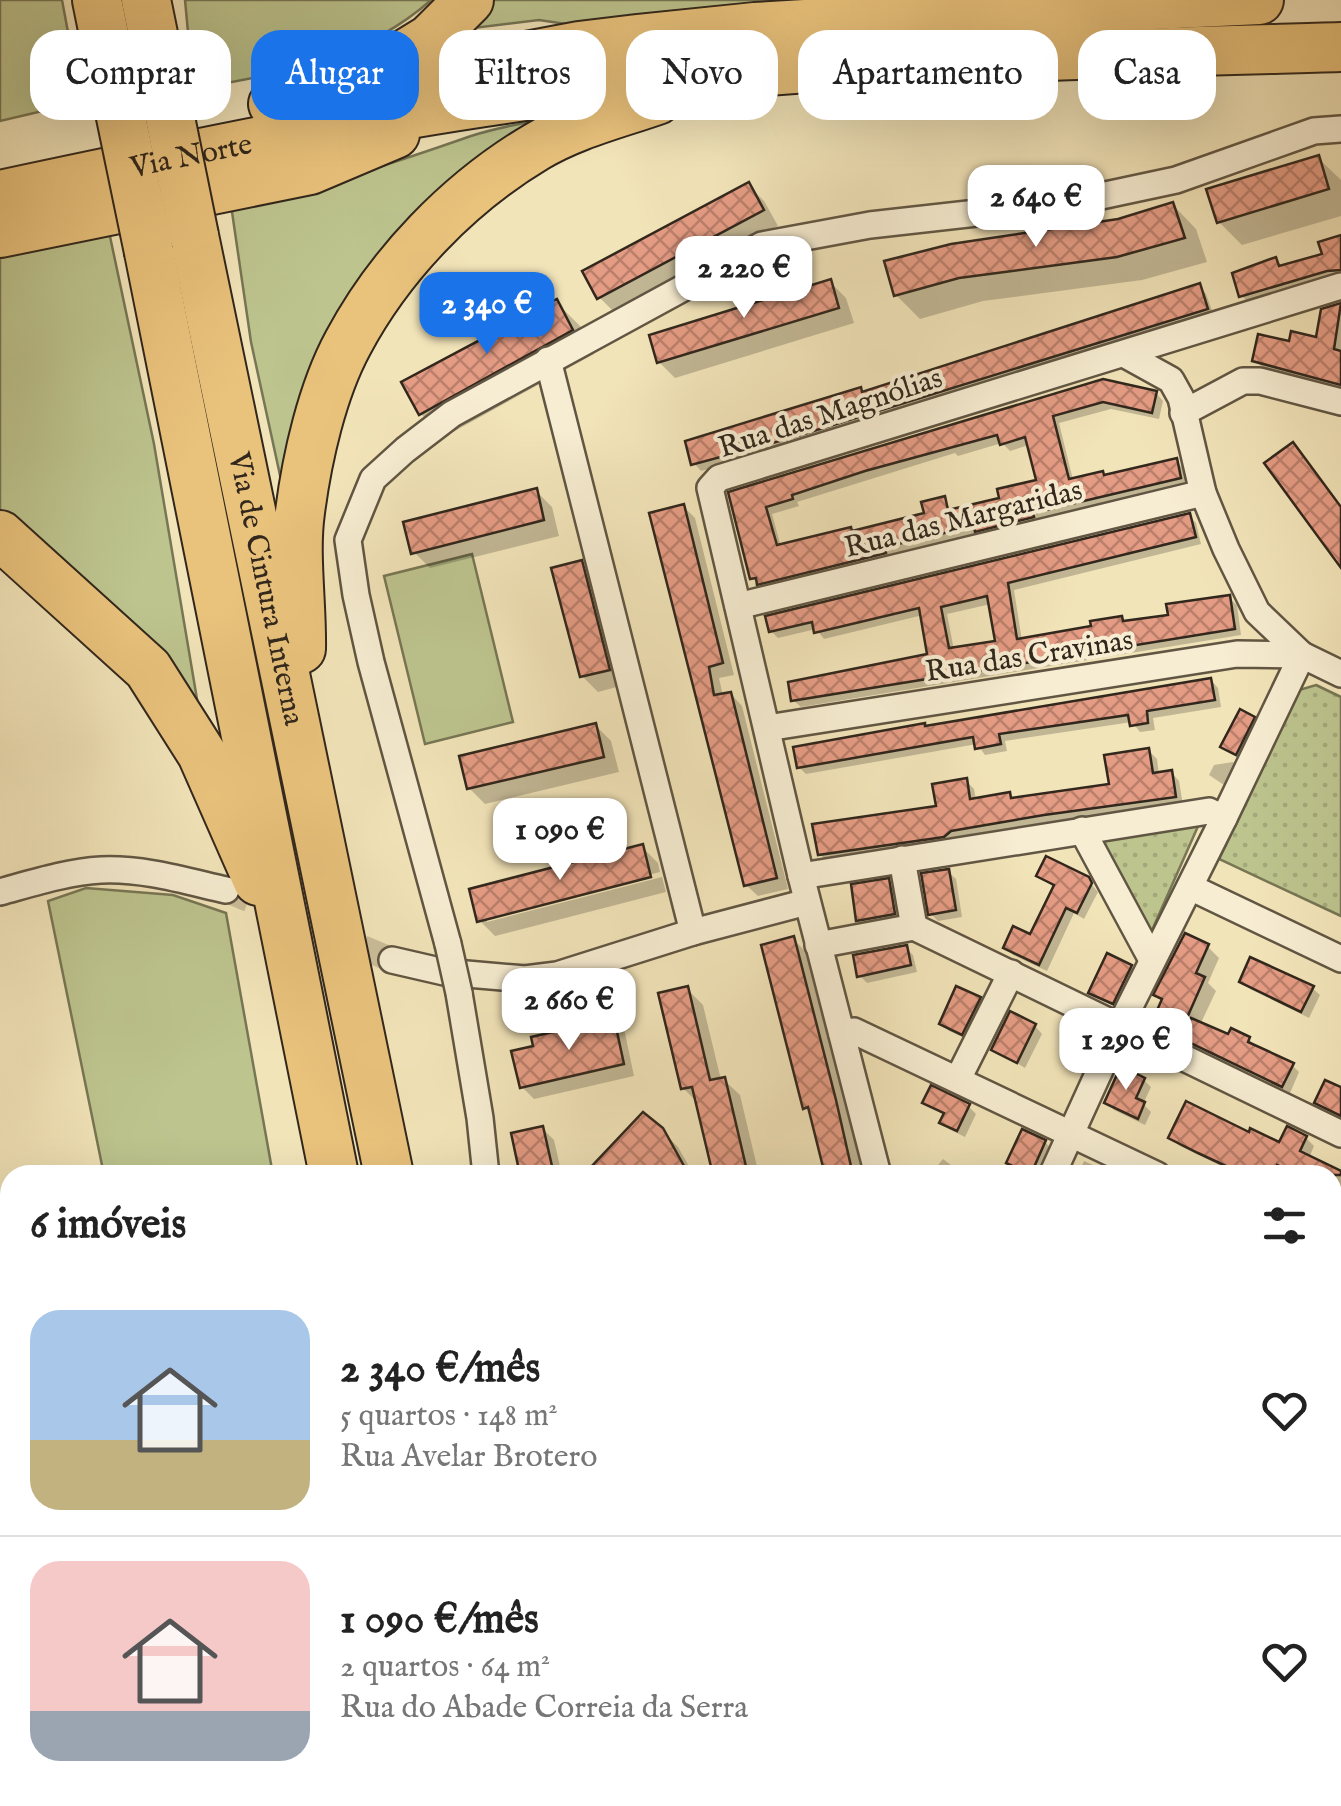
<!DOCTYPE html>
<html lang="pt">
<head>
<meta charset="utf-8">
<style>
  :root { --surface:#fff; --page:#f6f6f6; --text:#222; --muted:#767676; --line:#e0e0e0; --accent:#1a73e8 }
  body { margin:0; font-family:"IM FELL English",serif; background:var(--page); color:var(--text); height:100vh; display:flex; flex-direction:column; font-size:38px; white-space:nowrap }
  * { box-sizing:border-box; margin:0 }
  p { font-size:32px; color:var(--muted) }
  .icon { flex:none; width:55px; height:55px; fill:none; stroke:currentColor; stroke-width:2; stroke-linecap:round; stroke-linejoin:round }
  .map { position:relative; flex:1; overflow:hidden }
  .details { position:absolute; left:0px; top:1165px; width:1342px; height:642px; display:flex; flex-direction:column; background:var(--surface); border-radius:30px 30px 0 0; box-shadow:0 10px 40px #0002 }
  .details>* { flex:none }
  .banner { position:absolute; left:30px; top:30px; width:1282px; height:90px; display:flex; gap:20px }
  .price { position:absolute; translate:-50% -85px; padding:0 22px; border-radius:20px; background:#fff; color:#222; font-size:32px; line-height:65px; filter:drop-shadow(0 2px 5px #0008) }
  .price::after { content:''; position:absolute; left:50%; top:60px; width:30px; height:22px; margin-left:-15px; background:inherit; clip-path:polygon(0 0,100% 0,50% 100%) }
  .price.active { background:var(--accent); color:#fff }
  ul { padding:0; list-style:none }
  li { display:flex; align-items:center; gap:30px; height:250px; padding:0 30px }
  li+li { border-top:2px solid var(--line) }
  li span { display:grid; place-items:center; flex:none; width:280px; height:200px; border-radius:30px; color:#555 }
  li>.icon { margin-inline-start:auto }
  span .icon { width:120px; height:120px; fill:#fffc; stroke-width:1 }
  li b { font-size:42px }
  h2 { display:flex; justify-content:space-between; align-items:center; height:120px; padding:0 30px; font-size:42px }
  .pill { padding:0 35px; border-radius:30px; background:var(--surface); box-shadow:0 10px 40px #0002; font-size:35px; line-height:90px }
  .pill.active { background:var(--accent); color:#fff }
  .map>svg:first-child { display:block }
</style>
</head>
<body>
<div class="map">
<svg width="1341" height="1806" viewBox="0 0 1341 1806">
  <defs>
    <pattern id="garden-dots" width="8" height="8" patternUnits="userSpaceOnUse" patternTransform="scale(2.5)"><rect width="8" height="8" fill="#bdc48e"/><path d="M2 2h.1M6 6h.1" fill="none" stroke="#a3a87a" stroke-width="1.8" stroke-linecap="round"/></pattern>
    <pattern id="building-cross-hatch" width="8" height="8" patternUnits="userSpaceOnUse" patternTransform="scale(2.5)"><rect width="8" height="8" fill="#e59c84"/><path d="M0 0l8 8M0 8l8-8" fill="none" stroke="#ba7f6b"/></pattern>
  </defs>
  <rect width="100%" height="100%" fill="#f2e4b9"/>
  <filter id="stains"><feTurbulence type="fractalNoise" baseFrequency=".002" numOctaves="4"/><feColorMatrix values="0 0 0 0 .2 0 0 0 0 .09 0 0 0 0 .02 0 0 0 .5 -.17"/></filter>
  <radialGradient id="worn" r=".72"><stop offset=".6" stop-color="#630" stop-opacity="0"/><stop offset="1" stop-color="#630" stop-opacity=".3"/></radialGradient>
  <!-- green -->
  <g fill="#bdc48e" stroke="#777655" stroke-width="2.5">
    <polygon points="0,0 62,0 81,102 0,121"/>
    <path d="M185,0H431C367,57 287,73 204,87L188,32Z"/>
    <polygon points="494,0 771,0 787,8 566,24 539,20 474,28"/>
    <path d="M578,112L481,159L285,498L251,342L231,205C315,189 391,164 471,136C505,125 542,120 578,112Z"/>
    <polygon points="108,227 154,444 199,711 0,516 0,253"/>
    <polygon points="472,554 513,722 425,744 384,576"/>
    <polygon points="86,888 173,895 226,913 273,1175 104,1175 48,901"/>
    <polygon points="1341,1422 1341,1743 1333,1745 1332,1439"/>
  </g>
  <!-- garden -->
  <g fill="url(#garden-dots)" stroke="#777655" stroke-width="2.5">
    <polygon points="1316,685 1341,697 1341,916 1219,859 1299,690"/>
    <polygon points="1199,824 1149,937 1099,840"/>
  </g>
  <!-- shadow -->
  <g fill="#0003" fill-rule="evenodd">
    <polygon points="1318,158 1341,180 1341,216 1242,245 1219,222"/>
    <polygon points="748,185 764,201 778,226 615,313 599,297"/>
    <polygon points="1173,205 1196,229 1207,262 1142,280 983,301 920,319 896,295"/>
    <polygon points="1341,238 1341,278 1248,302 1241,295 1276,260 1283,267 1325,255"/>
    <polygon points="830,282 846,298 854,323 675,378 659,362"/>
    <polygon points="1199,286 1206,294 1214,316 799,444 701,471 694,463 860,390 864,394"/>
    <polygon points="556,302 580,326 594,354 444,437 421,414"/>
    <polygon points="1341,306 1341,388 1262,367 1255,360 1291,344 1318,340 1324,311"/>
    <path d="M1103,382L1156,393L1163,401L1159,419L1111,409L1059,423L1073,480L1106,477L1176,461L1183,468L1187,485L985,538L980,533L891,554L892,560L767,591L752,578L731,494ZM1002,443L1010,451L1029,445L1039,481L1002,500L952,512L944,499L927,515L854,533L781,547L772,514L799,506L797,502L955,453L958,456Z"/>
    <polygon points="1292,445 1341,505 1341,564"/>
    <polygon points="536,491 552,507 559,536 430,568 414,552"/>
    <polygon points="683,506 695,518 734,675 719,678 723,696 731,694 742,706 788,889 758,896 746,885 652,515"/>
    <path d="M1189,516L1196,523L1201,544L1014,590L1022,641L1094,628L1122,618L1127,623L1171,617L1229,598L1237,605L1241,635L801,707L793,700L930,656L923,615L824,639L816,629L778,638L771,631ZM991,604L998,643L954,650L947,614Z"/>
    <polygon points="581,563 597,579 624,685 598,692 582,676"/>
    <polygon points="1211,680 1218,688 1221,707 1153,718 1155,730 1140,732 1132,722 1005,741 1007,751 985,755 977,744 806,774 799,767 927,728"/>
    <polygon points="1253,719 1260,726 1244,761 1223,747"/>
    <polygon points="595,725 611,741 619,772 485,804 469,788"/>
    <polygon points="1148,750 1157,759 1159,774 1171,772 1179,781 1183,805 1053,822 828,863 820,854 939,808 966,781 974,789 976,800 1009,795 1015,800 1112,786"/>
    <polygon points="1233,762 1240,769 1230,789 1209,775 1214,765"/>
    <polygon points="642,847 658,863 660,872 487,917 487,922 662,877 666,892 495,936 479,920 472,891"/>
    <polygon points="948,872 956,879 962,917 938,921 931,914"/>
    <polygon points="1039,876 1087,879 1098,892 1084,919 1074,913 1047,971 1013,955 1006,947 1031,937 1055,888"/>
    <polygon points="888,881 896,889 901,921 866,928 859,920"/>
    <polygon points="793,939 808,954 863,1175 828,1175 813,1115 805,1107"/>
    <polygon points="1207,946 1219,958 1208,983 1216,991 1200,1025 1229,1037 1249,1039 1256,1047 1292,1065 1299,1072 1290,1093 1192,1046 1185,1038 1187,1033 1170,1026 1158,1014 1163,1002 1156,995"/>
    <polygon points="906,948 913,955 917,972 867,983 860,976"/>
    <polygon points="1131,967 1138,975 1120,1010 1091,992"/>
    <polygon points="1242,981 1312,988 1320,995 1309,1018 1250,989"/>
    <polygon points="687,989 703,1005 721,1080 724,1080 740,1095 759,1175 715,1175 699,1104 683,1088"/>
    <polygon points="979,999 987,1006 970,1040 949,1031 942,1024"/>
    <polygon points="613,1021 625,1033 634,1076 534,1099 522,1087 536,1048"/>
    <polygon points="1035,1026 1042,1034 1025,1068 994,1049"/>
    <polygon points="1144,1080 1151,1087 1143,1104 1151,1112 1145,1125 1114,1110 1107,1103"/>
    <polygon points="925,1102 968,1106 976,1114 965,1137 949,1129 942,1122 945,1116"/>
    <polygon points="543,1129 554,1140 562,1175 523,1175"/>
    <polygon points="661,1130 678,1147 694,1175 605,1175"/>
    <polygon points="1250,1135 1281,1145 1306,1138 1314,1146 1309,1158 1341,1173 1341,1226 1332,1222 1332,1175 1292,1175 1286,1172 1284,1175 1240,1175 1180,1146 1171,1138"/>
    <polygon points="1045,1142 1052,1150 1041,1175 1029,1175 1009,1162"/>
    <polygon points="943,1159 964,1175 930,1175"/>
    <polygon points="1084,1161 1115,1175 1078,1175"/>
    <polygon points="1332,1278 1341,1279 1341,1337 1332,1340"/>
    <polygon points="1332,1362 1341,1363 1338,1407 1332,1406"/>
    <polygon points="0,1653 5,1658 10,1677 10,1686 0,1689"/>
    <polygon points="10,1755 10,1798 57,1798 28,1806 0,1806 0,1758"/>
    <polygon points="157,1798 202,1798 211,1806 128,1806"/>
    <polygon points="255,1798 324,1798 326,1806 257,1806"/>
    <polygon points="624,1798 754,1798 756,1806 626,1806"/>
    <polygon points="861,1798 934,1798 936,1806 869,1806"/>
  </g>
  <!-- building -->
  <g fill="url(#building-cross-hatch)" stroke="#31271c" stroke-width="2.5" fill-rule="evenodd">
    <polygon points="1319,155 1329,189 1217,223 1206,189"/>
    <polygon points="749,182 764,210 597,299 582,271"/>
    <polygon points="1173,202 1185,238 1117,257 959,278 894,296 884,261 951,244 1118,219"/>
    <polygon points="1341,235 1341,270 1327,271 1239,297 1232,273 1276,257 1279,266 1322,254 1318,242"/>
    <polygon points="831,279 839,308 657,363 649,335"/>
    <polygon points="1200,283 1208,309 791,438 691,465 685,441 861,387 862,392"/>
    <polygon points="557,299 573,330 419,415 401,382"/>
    <polygon points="1341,303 1334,349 1341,351 1341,385 1252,361 1258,334 1289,341 1291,331 1316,337 1321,309"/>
    <path d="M1103,379L1157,391L1152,413L1103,402L1053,416L1069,479L1103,471L1104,475L1177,458L1181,478L1033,513L1034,517L975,532L974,526L885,547L886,553L757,585L756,578L750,579L728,492ZM997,435L1000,445L1025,437L1036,480L997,489L999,498L948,510L945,496L921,502L924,513L852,531L851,527L777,545L766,507L793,499L792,495L865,471Z"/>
    <polygon points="1293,442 1341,507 1341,568 1264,463"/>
    <polygon points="537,488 544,520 411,554 403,522"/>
    <polygon points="684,504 723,663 709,667 714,695 731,692 777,878 744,886 649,513"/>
    <path d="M1190,513L1196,537L1008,583L1017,639L1091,626L1090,621L1122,616L1123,621L1168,615L1166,604L1230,595L1235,629L791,701L788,682L927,654L919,608L814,633L812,622L769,632L765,616ZM987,596L995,641L949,648L941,607Z"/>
    <polygon points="582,560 610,670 580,677 551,568"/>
    <polygon points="1211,678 1215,700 1147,711 1148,723 1130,726 1128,715 999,734 1001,744 975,749 973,737 797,768 793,747 925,723 925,726"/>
    <polygon points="1240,709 1255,717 1236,755 1220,747"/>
    <polygon points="596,723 604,757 467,789 459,756"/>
    <polygon points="1149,748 1153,773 1172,770 1176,797 1044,815 951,831 944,837 818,855 812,824 936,806 932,784 967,778 970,799 1010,792 1011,798 1109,784 1104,755"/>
    <polygon points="643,844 651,877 477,922 469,889"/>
    <polygon points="1046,856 1089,877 1092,883 1077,913 1066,908 1039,965 1003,948 1013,926 1030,934 1054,885 1036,876"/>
    <polygon points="949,869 956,910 928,915 921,873"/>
    <polygon points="889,878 895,914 856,921 851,884"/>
    <polygon points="1185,933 1209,944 1196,973 1205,977 1183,1027 1155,1015 1162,999 1153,995"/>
    <polygon points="794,936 836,1100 853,1175 825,1175 808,1107 803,1109 761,945"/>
    <polygon points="907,945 911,965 857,977 853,955"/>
    <polygon points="1107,953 1132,965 1113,1004 1088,993"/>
    <polygon points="1250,957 1314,986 1301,1012 1239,982"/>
    <polygon points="688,986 710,1080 725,1077 748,1175 713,1175 692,1087 681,1089 658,993"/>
    <polygon points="956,986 981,997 962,1035 939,1024"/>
    <polygon points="1010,1011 1036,1024 1017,1063 991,1050"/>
    <polygon points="614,1018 624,1064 520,1088 511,1051 533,1046 531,1037"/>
    <polygon points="1191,1018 1228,1034 1231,1028 1250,1037 1248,1042 1294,1063 1282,1087 1182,1039"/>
    <polygon points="1121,1066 1145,1078 1136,1098 1145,1102 1138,1119 1104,1103"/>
    <polygon points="1325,1080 1341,1087 1341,1116 1314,1103"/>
    <polygon points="931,1085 970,1104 957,1131 939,1123 944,1113 922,1103"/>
    <polygon points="1186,1101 1249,1132 1250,1128 1279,1142 1287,1126 1307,1136 1300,1151 1341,1171 1341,1175 1298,1175 1277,1165 1272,1175 1245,1175 1198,1153 1168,1138"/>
    <polygon points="643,1112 663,1128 689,1175 603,1175 592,1166"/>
    <polygon points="543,1126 554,1175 520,1175 511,1133"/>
    <polygon points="1022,1129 1046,1140 1031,1174 1006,1163"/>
  </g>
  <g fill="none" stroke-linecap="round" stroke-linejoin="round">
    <!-- street-tunnel -->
    <polyline stroke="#cbbe9a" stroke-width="25" stroke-dasharray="25 12" stroke-linecap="butt" points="226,890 392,960"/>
    <!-- street casing -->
    <g stroke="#615643" stroke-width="30">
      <g id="street">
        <polyline points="1124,354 1171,380 1181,398 1203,493 1226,549 1257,612 1302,655 1341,674"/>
        <polyline points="548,360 693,932"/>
        <polyline points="1183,413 1243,381 1260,381 1341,402"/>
        <polyline points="738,606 1203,493"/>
        <polyline points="767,728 1237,654 1302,655"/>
        <polyline points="1082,830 1152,960"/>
        <polyline points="801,876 1209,811 1224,818"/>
        <polyline points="1190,887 1341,959"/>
        <path d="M0,892C33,883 67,872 101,870C143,868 186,881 226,890"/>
        <polyline points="914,927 1341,1134"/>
        <polyline points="448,944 371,662 356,595 348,540 373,479 405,450 452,414 762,245 870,225 1022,208 1101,196 1176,180 1314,131 1341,129"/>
        <polyline points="818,945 914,927 902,859"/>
        <polyline points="392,960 444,972 525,979 557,975 693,932 807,902"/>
        <polyline points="459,993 480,1118 486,1175"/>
        <polyline points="842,1034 854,1031 1157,1175"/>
        <polyline points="958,1079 1011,973"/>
        <polyline points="878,1175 801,876 710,488 719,478 1341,286"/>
        <polyline points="1052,1175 1120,1026 1224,818 1302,655"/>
        <polyline points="1332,1252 1341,1235"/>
        <polyline points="1332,1344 1341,1345"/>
        <polyline points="1332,1766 1341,1764"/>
        <polyline points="781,1798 783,1806"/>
        <polyline points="1037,1798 1039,1806"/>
        <polyline points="62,1806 91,1798"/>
        <polyline points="1145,1806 1185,1798"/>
      </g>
    </g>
    <!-- highway casing -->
    <g stroke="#31271c" stroke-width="52">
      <g id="highway">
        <polyline points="97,0 110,64"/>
        <polyline points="146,0 155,44"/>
        <polyline points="373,74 430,39 469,0"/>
        <polyline points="273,104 579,46 637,39 755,27 985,13 1259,0"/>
        <path id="s1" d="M0,195C197,153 394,111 594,87C842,59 1092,54 1341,47"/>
        <polyline points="0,233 310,170 395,134"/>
        <path id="s2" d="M194,236L389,1175"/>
        <polyline points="149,252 334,1175"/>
        <polyline points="0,535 148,669 202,754 258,881"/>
        <path d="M301,649C302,605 294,554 300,512C307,458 322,391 348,343C390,264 459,193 536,147C572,125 617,114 657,100"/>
        <polyline points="421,1798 423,1806"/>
        <polyline points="472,1798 474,1806"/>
        <polyline points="521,1798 524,1806"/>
        <polyline points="576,1798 578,1806"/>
      </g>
    </g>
    <!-- street -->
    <use href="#street" stroke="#f7edd2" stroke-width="25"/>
    <!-- highway -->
    <use href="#highway" stroke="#e9c27c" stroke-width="48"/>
    <!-- street-bridge casing -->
    <g stroke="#615643" stroke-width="30" stroke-linecap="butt">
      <polyline id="street-bridge" points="448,944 459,993"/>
    </g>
    <!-- highway-bridge casing -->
    <g stroke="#31271c" stroke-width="52" stroke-linecap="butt">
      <g id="highway-bridge">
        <polyline points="155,44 194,236"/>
        <polyline points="110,64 149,252"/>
      </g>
    </g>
    <!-- street-bridge -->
    <use href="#street-bridge" stroke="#f7edd2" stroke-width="25"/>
    <!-- highway-bridge -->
    <use href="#highway-bridge" stroke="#e9c27c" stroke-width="48"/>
  </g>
  <g text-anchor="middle" stroke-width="8" stroke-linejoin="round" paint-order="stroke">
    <!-- street labels -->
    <g font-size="30" fill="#31271c" stroke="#f7edd2">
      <text dy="10" stroke="none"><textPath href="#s1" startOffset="195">Via Norte</textPath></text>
      <text transform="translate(830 412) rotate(-18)" y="10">Rua das Magnólias</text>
      <text transform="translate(963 518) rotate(-14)" y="10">Rua das Margaridas</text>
      <text dy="10" stroke="none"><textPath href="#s2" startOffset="360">Via de Cintura Interna</textPath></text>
      <text transform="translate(1029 655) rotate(-9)" y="10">Rua das Cravinas</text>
    </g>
  </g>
  <rect width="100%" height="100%" filter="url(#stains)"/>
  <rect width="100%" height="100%" fill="url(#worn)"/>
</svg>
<b class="price" style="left:1036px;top:250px">2 640 €</b>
<b class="price" style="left:744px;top:321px">2 220 €</b>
<b class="price active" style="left:487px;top:357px">2 340 €</b>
<b class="price" style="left:560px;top:883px">1 090 €</b>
<b class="price" style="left:569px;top:1053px">2 660 €</b>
<b class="price" style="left:1126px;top:1093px">1 290 €</b>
<div class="banner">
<a class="pill">Comprar</a>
<a class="pill active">Alugar</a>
<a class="pill">Filtros</a>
<a class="pill">Novo</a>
<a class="pill">Apartamento</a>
<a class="pill">Casa</a>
</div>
<section class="details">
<h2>6 imóveis<svg class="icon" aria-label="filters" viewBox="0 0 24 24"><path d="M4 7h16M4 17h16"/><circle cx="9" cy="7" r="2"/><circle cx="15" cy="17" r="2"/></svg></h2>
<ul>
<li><span style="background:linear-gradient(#a9c7e8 65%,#c2b280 0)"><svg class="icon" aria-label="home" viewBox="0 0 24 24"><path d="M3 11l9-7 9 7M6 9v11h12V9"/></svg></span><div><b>2 340 €/mês</b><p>5 quartos · 148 m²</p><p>Rua Avelar Brotero</p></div><svg class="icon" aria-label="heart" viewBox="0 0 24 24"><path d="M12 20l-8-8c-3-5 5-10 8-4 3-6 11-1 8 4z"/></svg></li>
<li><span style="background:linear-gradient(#f6c9c9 75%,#9aa5b1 0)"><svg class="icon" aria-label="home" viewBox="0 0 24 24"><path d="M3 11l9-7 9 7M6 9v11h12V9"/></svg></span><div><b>1 090 €/mês</b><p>2 quartos · 64 m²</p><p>Rua do Abade Correia da Serra</p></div><svg class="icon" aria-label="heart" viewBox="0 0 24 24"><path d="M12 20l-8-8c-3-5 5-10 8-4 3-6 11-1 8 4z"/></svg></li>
</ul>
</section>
</div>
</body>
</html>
